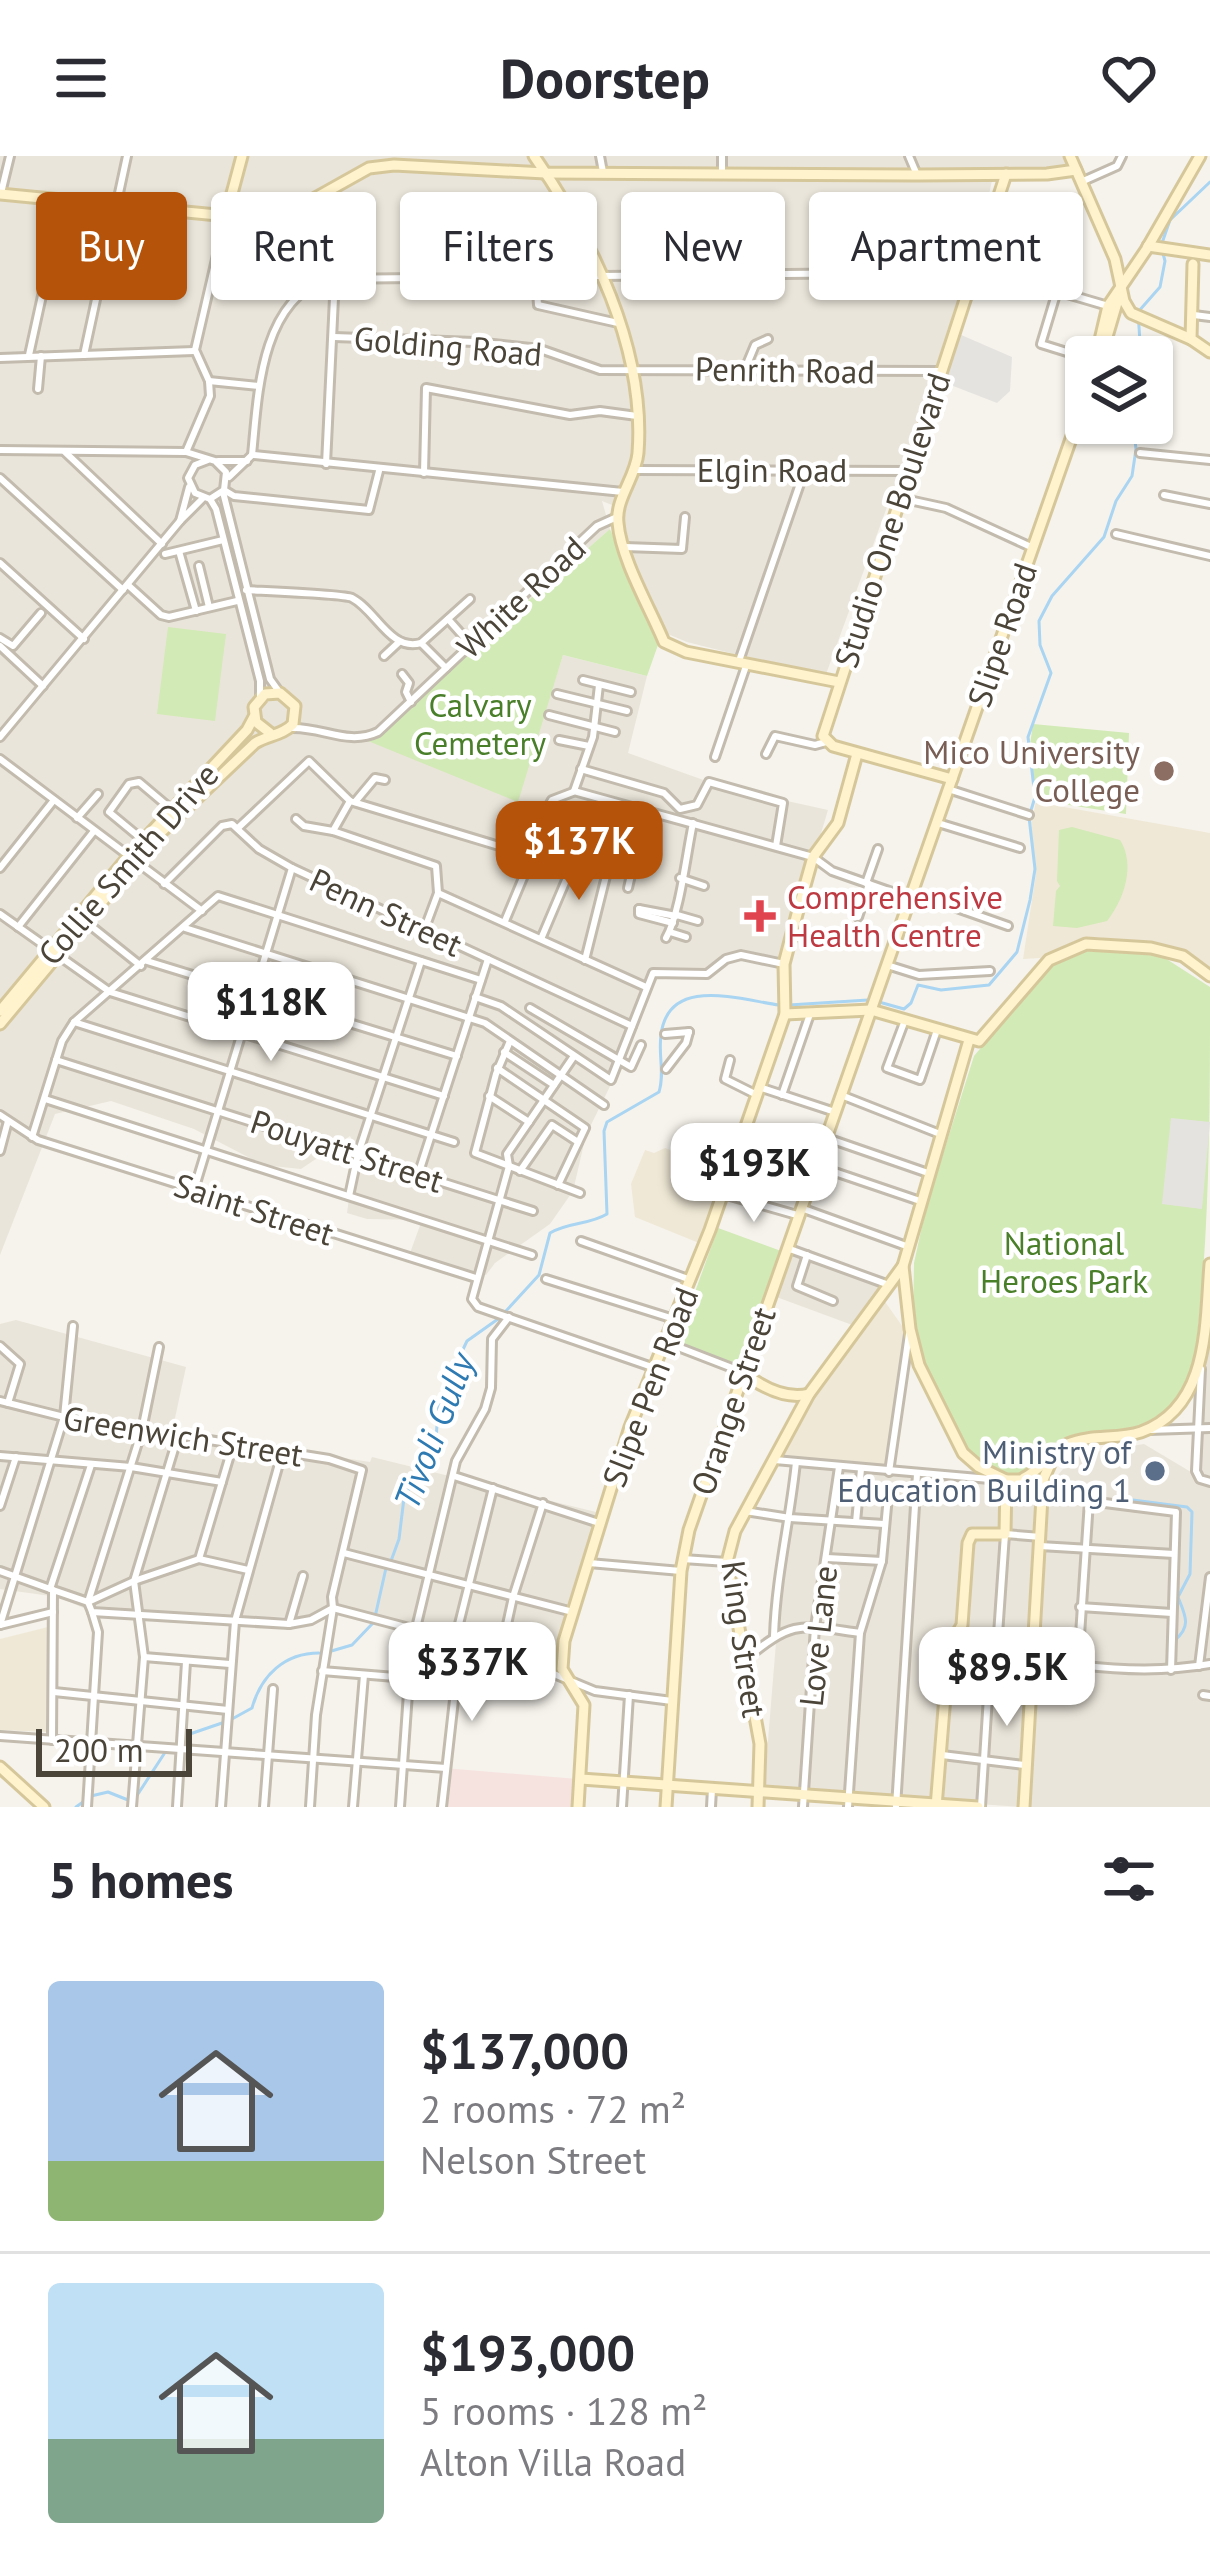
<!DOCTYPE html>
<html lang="en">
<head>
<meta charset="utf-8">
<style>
  :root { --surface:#fff; --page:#f7f7f7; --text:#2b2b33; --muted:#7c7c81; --line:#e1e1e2; --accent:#b45309 }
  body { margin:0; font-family:"PT Sans",sans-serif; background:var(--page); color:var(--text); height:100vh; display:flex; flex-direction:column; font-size:45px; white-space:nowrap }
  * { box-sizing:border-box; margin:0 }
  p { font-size:39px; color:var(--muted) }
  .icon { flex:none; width:66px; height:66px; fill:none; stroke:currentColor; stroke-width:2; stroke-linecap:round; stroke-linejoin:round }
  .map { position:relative; height:1651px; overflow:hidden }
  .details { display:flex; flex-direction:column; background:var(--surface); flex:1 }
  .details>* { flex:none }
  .guide { position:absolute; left:36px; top:36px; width:1140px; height:108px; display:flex; gap:24px }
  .fabs { position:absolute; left:1065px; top:180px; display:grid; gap:24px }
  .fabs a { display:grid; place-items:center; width:108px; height:108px; border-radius:12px; background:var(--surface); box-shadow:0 3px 9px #0004; font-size:60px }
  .scale { position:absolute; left:36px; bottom:30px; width:156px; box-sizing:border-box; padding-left:12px; border:6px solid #4b4439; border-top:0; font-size:33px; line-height:42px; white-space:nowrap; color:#4b4439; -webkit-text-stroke:9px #fff; paint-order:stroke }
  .price { position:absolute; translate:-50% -102px; padding:0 27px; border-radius:24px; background:#fff; color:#222; font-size:39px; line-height:78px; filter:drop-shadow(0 3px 6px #0008) }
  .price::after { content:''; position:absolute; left:50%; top:72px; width:36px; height:27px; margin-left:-18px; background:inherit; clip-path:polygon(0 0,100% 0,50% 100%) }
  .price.selected { background:var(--accent); color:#fff }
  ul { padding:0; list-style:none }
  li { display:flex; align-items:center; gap:36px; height:300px; padding:0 48px }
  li+li { border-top:3px solid var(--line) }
  li span { display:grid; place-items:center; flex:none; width:336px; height:240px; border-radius:12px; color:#555 }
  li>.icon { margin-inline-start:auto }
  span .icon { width:144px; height:144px; fill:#fffc; stroke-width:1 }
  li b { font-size:51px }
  h2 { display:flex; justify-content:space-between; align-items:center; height:144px; padding:0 48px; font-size:51px }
  .chip { padding:0 42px; border-radius:12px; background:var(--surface); box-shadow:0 3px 9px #0004; font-size:42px; line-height:108px }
  .chip.selected { background:var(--accent); color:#fff }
  header { display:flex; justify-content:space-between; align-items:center; height:156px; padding:0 48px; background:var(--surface); font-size:54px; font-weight:700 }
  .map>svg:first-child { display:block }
</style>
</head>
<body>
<header><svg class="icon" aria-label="menu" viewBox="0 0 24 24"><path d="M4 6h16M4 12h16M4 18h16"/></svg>Doorstep<svg class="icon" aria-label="heart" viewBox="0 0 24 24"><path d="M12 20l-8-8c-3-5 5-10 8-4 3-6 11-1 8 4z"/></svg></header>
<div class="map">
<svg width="1210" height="1651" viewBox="0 0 1210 1651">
  <rect width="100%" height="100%" fill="#f6f3ec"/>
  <!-- residential -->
  <g fill="#eae5da">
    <polygon points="0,0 1067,0 1071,9 994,15 980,81 938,211 825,521 687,486 663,476 633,412 617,351 602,345 610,373 370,583 550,539 563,499 647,520 628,597 723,631 828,654 781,810 725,803 708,821 653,815 620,910 586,979 573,1035 550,1068 495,1107 486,1119 410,1097 422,1064 367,1063 347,1057 356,992 350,980 301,1013 263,1009 194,973 111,945 55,958 0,1099 0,296 146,300 0,292"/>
    <polygon points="789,1094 885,1129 855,1170 771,1139"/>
    <polygon points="1210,1130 1210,1651 1020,1651 764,1633 791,1304 995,1323 1058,1319 1075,1299 1144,1288 1196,1319"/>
    <polygon points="16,1164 186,1211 172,1276 370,1306 372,1301 596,1356 556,1513 334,1450 338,1426 330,1452 308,1461 102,1460 58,1441 0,1433 0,1168"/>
  </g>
  <!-- education -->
  <g fill="#efe8d6">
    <polygon points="1036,646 1210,677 1210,811 1173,793 1098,781 1076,784 1040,802 1023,803 1036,718 1031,667"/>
    <polygon points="665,992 725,1016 699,1087 635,1061 631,1028 645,994 654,997"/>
    <polygon points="883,1143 905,1174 887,1312 775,1302 812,1238"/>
    <polygon points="52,1470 49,1576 0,1574 0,1483"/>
  </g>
  <!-- medical -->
  <polygon fill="#f6e3e0" points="444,1612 578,1623 575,1651 442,1651"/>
  <!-- green -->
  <g fill="#d2eab5">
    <polygon points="610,373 658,489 647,520 563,499 518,646 368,585"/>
    <polygon points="168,471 226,478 215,565 157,558"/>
    <polygon points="1033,568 1129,577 1126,658 1037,644 1029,595"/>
    <path d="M1072,671L1120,684C1136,709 1124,744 1107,765L1077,772L1053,770L1056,735L1060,730L1057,725L1059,674Z"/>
    <path d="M1097,789L1154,795L1210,831C1210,967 1210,1110 1189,1242C1131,1283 1117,1281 1048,1287L1047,1300L1026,1316L1006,1320L982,1310L963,1290L922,1208L913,1168L914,1107L926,1052L974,900L1052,807Z"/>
    <polygon points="718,1072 781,1095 740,1209 677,1186"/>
  </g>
  <!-- parking -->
  <g fill="#e5e3e0">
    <polygon points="959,178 1012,201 1010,235 997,247 943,226"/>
    <polygon points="1171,962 1210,966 1202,1053 1162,1048"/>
  </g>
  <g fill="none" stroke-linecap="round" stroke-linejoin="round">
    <!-- stream -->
    <g stroke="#a9d4f2" stroke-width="3">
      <polyline points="1141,201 1138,156 1160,131 1165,105 1161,90 1170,64 1210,26"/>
      <polyline points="879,846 904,853 911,847 918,829 941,834 989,829 1017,796 1030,744 1035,713 1029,661 1035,641 1028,581 1051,517 1040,489 1039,465 1052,440 1104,381 1116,345 1132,320 1136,293 1133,267"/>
      <polyline points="789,849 868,844"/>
      <path d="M506,1155L539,1119L550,1077C568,1066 589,1069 607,1058L604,975L607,966L659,936C665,917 658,899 661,879C668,820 737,843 779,849"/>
      <path d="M1125,1343L1187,1351L1192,1356L1190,1418L1178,1441C1185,1459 1192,1470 1175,1484"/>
      <polyline points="391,1405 399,1383 404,1342 436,1285 438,1252 447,1227 467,1185 498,1163"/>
      <polyline points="375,1461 386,1412"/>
      <polyline points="328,1496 352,1489 373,1467"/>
      <path d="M232,1563L252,1552C261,1519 285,1497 319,1497"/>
      <polyline points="184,1580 222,1567"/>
      <polyline points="91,1640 108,1636 128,1644"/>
      <polyline points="136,1641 164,1598"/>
      <polyline points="76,1651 83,1646"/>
    </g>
    <!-- street casing -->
    <g stroke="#c2bbae" stroke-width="12">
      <g id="street">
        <polyline points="600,0 603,16"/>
        <polyline points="722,0 722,16"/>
        <polyline points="909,0 917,19"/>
        <polyline points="1081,26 1117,10 1122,0"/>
        <polyline points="1,37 10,0"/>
        <polyline points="991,59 1039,72"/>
        <polyline points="909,69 987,71"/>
        <polyline points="986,86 1034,103 1039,101 1043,82 1021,77 1006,79"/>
        <polyline points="536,121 538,149 618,167"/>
        <polyline points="1194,159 1210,161"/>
        <polyline points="334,181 475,186 540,193 600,214 940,215"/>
        <polyline points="29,199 63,44"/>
        <polyline points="84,199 127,0"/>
        <polyline points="0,202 194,195"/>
        <polyline points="1086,202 1041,188 1057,135 1108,150"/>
        <polyline points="745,213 755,189 768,183"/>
        <polyline points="209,225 259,230"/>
        <polyline points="38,233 41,200"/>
        <polyline points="0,294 186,296"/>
        <polyline points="65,296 162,388"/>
        <polyline points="186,296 210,240 209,225 195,194 226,60"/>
        <polyline points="186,296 215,305 226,316 224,334 210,343 195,337 188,322 195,309 208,304"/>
        <polyline points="1140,297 1210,304"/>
        <path d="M252,299C258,239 260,148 325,123L971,116"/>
        <polyline points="254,299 623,336"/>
        <polyline points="218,305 247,305"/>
        <polyline points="326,308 335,121"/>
        <polyline points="636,314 908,315"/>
        <polyline points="424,317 426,232 570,259 600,255 637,260"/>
        <polyline points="229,321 252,299"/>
        <polyline points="0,322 123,434"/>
        <polyline points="189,331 180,365 203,342"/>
        <polyline points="224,334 234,340 369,354 379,315"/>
        <polyline points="223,336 270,523 280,537"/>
        <polyline points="1164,339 1210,348"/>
        <polyline points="900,342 946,352 1031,391"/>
        <polyline points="210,343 216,353 260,525 260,542"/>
        <polyline points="1116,378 1210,400"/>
        <polyline points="625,391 682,393 685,361"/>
        <polyline points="179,395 196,455"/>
        <polyline points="165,398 223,384"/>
        <polyline points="0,407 84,483"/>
        <polyline points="199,410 209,451"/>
        <polyline points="128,429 161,459 169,461 237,445"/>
        <path d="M246,434C263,435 343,438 352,442C376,454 390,496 421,487L470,443"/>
        <polyline points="448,463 471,489"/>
        <polyline points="0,482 13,490 41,457"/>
        <polyline points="421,487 446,512"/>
        <polyline points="0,490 43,530"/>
        <polyline points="384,500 399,486"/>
        <polyline points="739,505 804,316"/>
        <polyline points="402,518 409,527 406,536 411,546"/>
        <polyline points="583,524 631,536"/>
        <polyline points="599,529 593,581 574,635 813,701 832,715 909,742"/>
        <polyline points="557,538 627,555"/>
        <polyline points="549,559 615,576"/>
        <path d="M292,572C323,571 348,590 378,576L597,370L617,361"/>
        <polyline points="0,581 180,365"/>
        <polyline points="559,584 589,590"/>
        <polyline points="766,598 775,580 815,589 826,586"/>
        <polyline points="715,601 747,507"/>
        <polyline points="0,603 202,755"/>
        <polyline points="581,613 664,637 680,653 697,649 709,626 783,647 776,690"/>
        <polyline points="948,633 1029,659"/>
        <polyline points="355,646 375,622 385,624"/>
        <polyline points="77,662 98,638"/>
        <polyline points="296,663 304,670 333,675 436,710 438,737"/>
        <polyline points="938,667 1020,692"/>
        <polyline points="238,672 309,605 350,645 532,700"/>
        <polyline points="333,675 350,645"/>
        <polyline points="144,685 109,656 129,628 139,626 171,653"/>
        <polyline points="0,712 54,644"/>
        <polyline points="680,722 704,730"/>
        <polyline points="866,727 878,693"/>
        <polyline points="164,728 222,670 232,668 259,693 292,712 632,870"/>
        <polyline points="628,732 646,654"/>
        <polyline points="914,737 1008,770"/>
        <polyline points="639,753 639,758 673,767"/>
        <polyline points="639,753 676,760"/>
        <polyline points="0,758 110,836 444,940"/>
        <polyline points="677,759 698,765"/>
        <polyline points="858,761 869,728"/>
        <polyline points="505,765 540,681 547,653 552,644 573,636"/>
        <polyline points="86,766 141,810"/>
        <polyline points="18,771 94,675"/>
        <polyline points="185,772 485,867 604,949"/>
        <polyline points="425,772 438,737 646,831"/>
        <polyline points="670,776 686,781"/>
        <path d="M666,782C680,757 686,700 693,667"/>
        <polyline points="541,783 580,691 612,696 585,804"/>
        <polyline points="147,805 457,900"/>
        <polyline points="887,809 919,819 990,815"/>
        <polyline points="475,841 501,850 611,924 653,817 707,818 726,803 741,799 784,808"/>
        <polyline points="530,852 631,911 641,889"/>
        <polyline points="905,864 887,912 920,924 937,874"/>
        <polyline points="74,866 454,986"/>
        <polyline points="665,878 689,876"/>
        <polyline points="510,885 496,918 475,997 580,1037"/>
        <polyline points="504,896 554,929"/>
        <polyline points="574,900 507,998 509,1010 472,1143 478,1151 652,1211"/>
        <polyline points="56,904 533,1055"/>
        <polyline points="730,904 725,923 755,938"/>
        <polyline points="497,912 585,972 558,1029"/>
        <polyline points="666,913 686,887 689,876"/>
        <polyline points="759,931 835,956"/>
        <polyline points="782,939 810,858"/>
        <polyline points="841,939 940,978"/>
        <polyline points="489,940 529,966"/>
        <polyline points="45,943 532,1099"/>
        <polyline points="0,959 38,984 476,1122"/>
        <polyline points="32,981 62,885 74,866 218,740 481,824"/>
        <polyline points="827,982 928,1017"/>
        <polyline points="0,995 8,965"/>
        <polyline points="817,1010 920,1045"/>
        <polyline points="520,1015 552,969 578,986"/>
        <polyline points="419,1016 488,803"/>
        <polyline points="194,1034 292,712"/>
        <polyline points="723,1038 797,1059"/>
        <polyline points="349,1040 358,998 421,805"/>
        <polyline points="801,1052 909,1091"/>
        <polyline points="581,1085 691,1124"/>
        <polyline points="787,1092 889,1129"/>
        <polyline points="807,1099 797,1130 833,1145"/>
        <polyline points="546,1123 674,1163"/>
        <polyline points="665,1186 740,1215"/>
        <polyline points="0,1190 20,1208 8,1247"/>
        <polyline points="159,1191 142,1274 88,1446 92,1456 289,1468 311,1464 333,1452 501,1496 595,1535 672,1545"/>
        <polyline points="1201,1213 1196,1315 1200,1323 1210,1326"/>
        <polyline points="0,1245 64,1261 329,1303 362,1314 332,1441 333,1452 316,1559 310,1651"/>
        <polyline points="1149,1274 1210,1272"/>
        <polyline points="0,1300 131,1311 222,1326"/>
        <polyline points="775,1304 1001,1324"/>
        <polyline points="889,1316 909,1178"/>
        <polyline points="454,1320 599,1367"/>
        <polyline points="0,1350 16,1301"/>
        <polyline points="745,1355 790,1362 884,1368"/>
        <polyline points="856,1366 861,1313"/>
        <polyline points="1040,1390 1174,1398"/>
        <polyline points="344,1397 573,1456"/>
        <polyline points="827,1402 882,1405"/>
        <polyline points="199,1403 248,1414"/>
        <polyline points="683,1403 727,1406"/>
        <polyline points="589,1407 681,1415"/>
        <polyline points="0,1415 53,1434"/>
        <polyline points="50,1433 91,1309"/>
        <polyline points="1080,1451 1172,1457"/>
        <polyline points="289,1468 303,1420"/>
        <polyline points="0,1469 64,1261 73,1170"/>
        <polyline points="0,1469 53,1456"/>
        <polyline points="416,1472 456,1305 485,1253 491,1232 492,1183 509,1161"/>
        <path d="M774,1480C776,1420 790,1365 796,1306"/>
        <path d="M957,1483C1038,1505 1125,1523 1210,1508"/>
        <polyline points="997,1493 1005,1378 1041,1381"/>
        <polyline points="501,1496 513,1441 543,1347"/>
        <polyline points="144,1501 230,1508"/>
        <path d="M746,1503C794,1463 801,1469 860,1477"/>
        <polyline points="1078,1509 1089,1345 1176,1356 1171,1514"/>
        <polyline points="1199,1510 1210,1421"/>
        <polyline points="322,1515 456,1526"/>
        <polyline points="54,1536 228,1554"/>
        <polyline points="1203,1539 1210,1540"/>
        <polyline points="0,1580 446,1612"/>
        <polyline points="52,1584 53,1434 88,1446 134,1425 199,1403 233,1289"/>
        <polyline points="942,1599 1024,1609"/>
        <polyline points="87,1651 98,1476 92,1456"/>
        <polyline points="132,1651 144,1501 134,1425 178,1280"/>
        <polyline points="177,1651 186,1506"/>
        <polyline points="221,1651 235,1465 282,1297"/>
        <polyline points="264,1651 273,1533"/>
        <polyline points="353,1651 364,1519"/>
        <polyline points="400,1651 412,1480"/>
        <polyline points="442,1651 456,1526 455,1484 493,1332"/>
        <polyline points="622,1651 629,1539"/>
        <polyline points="711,1651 712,1633"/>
        <polyline points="803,1651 815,1471 839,1311"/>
        <polyline points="848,1651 860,1477 882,1405 888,1340"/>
        <polyline points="896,1651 917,1318"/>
        <polyline points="981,1651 991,1493"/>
      </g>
    </g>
    <!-- secondary casing -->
    <g stroke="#d6c79b" stroke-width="15">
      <g id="secondary">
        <path d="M534,0C592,83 646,193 638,297C636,321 615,343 618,367C621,403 650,452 664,486L686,496L839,526"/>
        <polyline points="1070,0 1115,103 1124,145 1131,157 1191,183"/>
        <polyline points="0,38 259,63 285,59 369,12 394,9 545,17 917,19 1047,18 1076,14"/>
        <polyline points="226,60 242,0"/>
        <polyline points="1148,90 1210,99"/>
        <polyline points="1193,108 1191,183 1210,196"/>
        <polyline points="1096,201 1108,150 1146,94 1200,0"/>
        <polyline points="1101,201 1119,140"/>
        <polyline points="952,623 833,590 823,580 1006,18"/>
        <polyline points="0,855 128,701 247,574 254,561"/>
        <polyline points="785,858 871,854 979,885 1049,804 1086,788 1151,792 1183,800 1210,820"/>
        <path d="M0,868L156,681L255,587C268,579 283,579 293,568L295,550L280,537L265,538L254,551L256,566L270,577"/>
        <polyline points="969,884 903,1110 910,1173 919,1209 963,1297 979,1311 1006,1324 1043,1324"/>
        <path d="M741,1215C760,1230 785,1244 809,1238"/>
        <path d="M1024,1322C1041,1313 1052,1296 1068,1288C1091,1278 1118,1284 1141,1276C1210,1251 1205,1168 1210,1108"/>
        <polyline points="0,1611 44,1651"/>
        <polyline points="581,1623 978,1651"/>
        <polyline points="578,1651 584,1549 562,1513 564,1485 630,1271 710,1074 785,858 784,808 797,758 813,701 838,667 857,598"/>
        <polyline points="666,1651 681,1415 689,1374 1086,240"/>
        <polyline points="758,1651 760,1588 727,1406 735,1375 809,1238 903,1110"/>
        <polyline points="936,1651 949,1491 962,1469 968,1387 972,1378 1005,1378 1006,1324"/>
        <polyline points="1024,1651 1043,1324 1054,1299"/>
      </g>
    </g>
    <!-- street -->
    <use href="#street" stroke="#fff" stroke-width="6"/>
    <!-- secondary -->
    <use href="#secondary" stroke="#fff3cd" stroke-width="9"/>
  </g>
  <!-- markers -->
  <circle fill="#8d6e63" stroke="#fff" stroke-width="4.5" cx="1164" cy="615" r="12"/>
  <path fill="#e0444e" stroke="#fff" stroke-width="4.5" d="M754 742h12v12h12v12h-12v12h-12v-12h-12v-12h12z"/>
  <circle fill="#5c6f8a" stroke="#fff" stroke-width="4.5" cx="1155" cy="1315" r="12"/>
  <g text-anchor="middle" stroke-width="9" stroke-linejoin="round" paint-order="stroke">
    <!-- street labels -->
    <g font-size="33" fill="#4b4439" stroke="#fff">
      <text transform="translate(448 190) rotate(5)" y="12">Golding Road</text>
      <text transform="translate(785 214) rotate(1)" y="12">Penrith Road</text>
      <text x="772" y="326">Elgin Road</text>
      <text transform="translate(892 364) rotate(-72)" y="12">Studio One Boulevard</text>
      <text transform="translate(521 441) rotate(-43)" y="12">White Road</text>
      <text transform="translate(1002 479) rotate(-71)" y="12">Slipe Road</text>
      <text transform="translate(128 708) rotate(-49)" y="12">Collie Smith Drive</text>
      <text transform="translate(386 756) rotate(25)" y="12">Penn Street</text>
      <text transform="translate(347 995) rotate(18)" y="12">Pouyatt Street</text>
      <text transform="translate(254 1053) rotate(18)" y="12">Saint Street</text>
      <text transform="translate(650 1231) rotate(-69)" y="12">Slipe Pen Road</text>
      <text transform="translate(733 1245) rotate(-71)" y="12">Orange Street</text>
      <text transform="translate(183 1280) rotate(9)" y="12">Greenwich Street</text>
      <text transform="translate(818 1480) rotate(-84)" y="12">Love Lane</text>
      <text transform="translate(744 1483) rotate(82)" y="12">King Street</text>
    </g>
    <!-- park labels -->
    <g font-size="33" fill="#4a7f2a" stroke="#fff">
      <text x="480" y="561">Calvary<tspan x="480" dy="38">Cemetery</tspan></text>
      <text x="1064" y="1099">National<tspan x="1064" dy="38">Heroes Park</tspan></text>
    </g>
    <!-- education labels -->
    <g font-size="33" fill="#785e54" stroke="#fff" text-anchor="end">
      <text x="1140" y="608">Mico University<tspan x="1140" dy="38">College</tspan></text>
    </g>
    <!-- health labels -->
    <g font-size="33" fill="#be3a42" stroke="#fff" text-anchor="start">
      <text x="787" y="753">Comprehensive<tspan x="787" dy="38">Health Centre</tspan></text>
    </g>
    <!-- service labels -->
    <g font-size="33" fill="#4e5e75" stroke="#fff" text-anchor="end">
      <text x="1131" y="1308">Ministry of<tspan x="1131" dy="38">Education Building 1</tspan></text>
    </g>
    <!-- water labels -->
    <g font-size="36" font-style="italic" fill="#2e7ab2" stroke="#fff">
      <text transform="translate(434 1275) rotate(-69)" y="13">Tivoli Gully</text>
    </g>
  </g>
</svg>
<div class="fabs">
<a><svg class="icon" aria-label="layers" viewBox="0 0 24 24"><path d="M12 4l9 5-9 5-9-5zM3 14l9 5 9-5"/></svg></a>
</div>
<div class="scale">200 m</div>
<b class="price selected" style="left:579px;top:747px">$137K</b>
<b class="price" style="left:271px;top:908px">$118K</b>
<b class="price" style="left:754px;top:1069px">$193K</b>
<b class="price" style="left:472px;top:1568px">$337K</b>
<b class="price" style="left:1007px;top:1573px">$89.5K</b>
<div class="guide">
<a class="chip selected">Buy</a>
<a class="chip">Rent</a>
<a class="chip">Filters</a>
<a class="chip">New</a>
<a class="chip">Apartment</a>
</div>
</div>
<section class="details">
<h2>5 homes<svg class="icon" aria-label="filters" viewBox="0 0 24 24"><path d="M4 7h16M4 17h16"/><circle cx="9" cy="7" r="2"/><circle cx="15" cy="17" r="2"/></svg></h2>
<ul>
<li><span style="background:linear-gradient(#a9c7e8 75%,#8fb573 0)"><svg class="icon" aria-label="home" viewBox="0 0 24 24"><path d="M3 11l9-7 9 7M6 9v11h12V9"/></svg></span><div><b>$137,000</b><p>2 rooms · 72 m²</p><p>Nelson Street</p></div></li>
<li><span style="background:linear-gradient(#bfe0f5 65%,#7fa58c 0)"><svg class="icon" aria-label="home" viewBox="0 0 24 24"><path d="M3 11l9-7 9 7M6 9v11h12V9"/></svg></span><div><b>$193,000</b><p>5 rooms · 128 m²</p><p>Alton Villa Road</p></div></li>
</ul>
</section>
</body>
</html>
